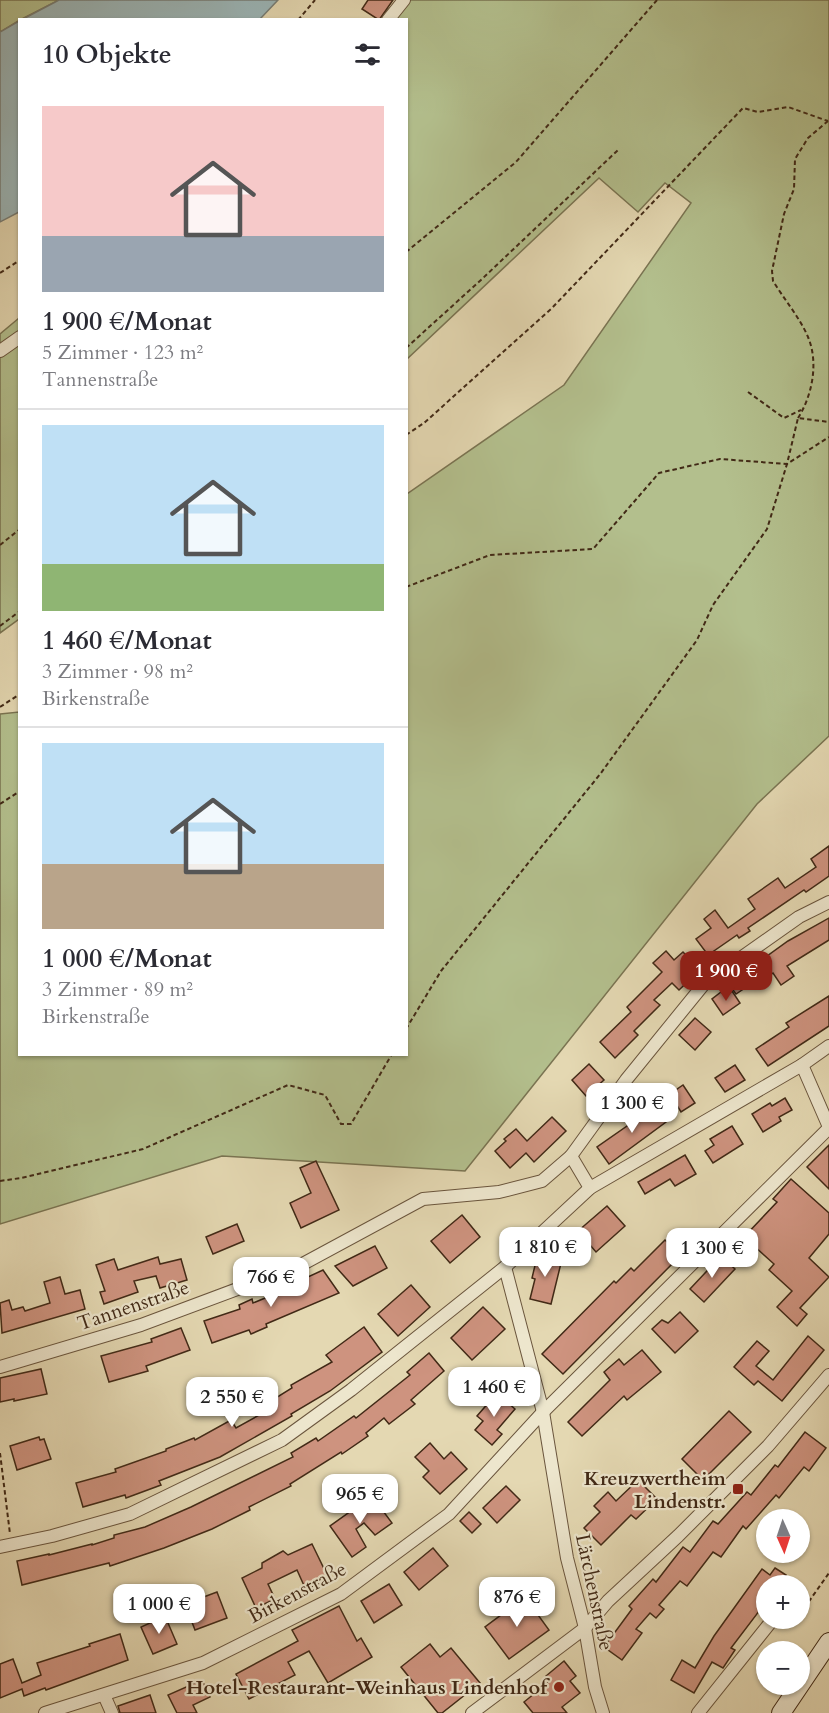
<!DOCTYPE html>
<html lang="de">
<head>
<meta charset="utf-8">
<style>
  :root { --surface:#fff; --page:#f2f2f3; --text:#2b2b33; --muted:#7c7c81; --line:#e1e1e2; --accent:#8f2418 }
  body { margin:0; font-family:Cardo,serif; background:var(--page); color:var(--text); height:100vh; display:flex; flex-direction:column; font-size:22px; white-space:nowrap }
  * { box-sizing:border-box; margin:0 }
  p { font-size:20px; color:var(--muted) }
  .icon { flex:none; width:33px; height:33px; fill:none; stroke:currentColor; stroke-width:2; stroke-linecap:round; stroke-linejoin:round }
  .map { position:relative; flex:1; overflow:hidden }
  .drawer { position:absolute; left:18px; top:18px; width:390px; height:1038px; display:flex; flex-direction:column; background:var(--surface); border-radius:0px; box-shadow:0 2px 4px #0004 }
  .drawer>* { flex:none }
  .needle { width:39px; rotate:177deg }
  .fabs { position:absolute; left:756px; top:1509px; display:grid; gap:12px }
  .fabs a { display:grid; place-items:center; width:54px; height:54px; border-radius:50%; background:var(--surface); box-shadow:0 2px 4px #0004; font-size:30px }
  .price { position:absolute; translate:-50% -51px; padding:0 14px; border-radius:12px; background:#fff; color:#222; font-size:20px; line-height:39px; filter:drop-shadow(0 2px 3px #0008) }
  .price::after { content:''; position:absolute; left:50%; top:36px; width:18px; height:14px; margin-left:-9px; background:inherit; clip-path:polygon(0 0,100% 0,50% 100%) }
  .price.selected { background:var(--accent); color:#fff }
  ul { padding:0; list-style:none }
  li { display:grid; align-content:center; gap:12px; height:318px; padding:0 24px }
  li+li { border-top:2px solid var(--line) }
  li span { display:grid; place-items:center; height:186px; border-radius:0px; color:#555 }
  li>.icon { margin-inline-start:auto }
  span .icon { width:108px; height:108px; fill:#fffc; stroke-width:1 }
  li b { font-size:26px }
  h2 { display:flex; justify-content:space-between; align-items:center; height:72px; padding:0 24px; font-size:26px }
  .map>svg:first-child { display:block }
</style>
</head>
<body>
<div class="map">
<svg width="829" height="1713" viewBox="0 0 829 1713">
  <rect width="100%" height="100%" fill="#e4d8b2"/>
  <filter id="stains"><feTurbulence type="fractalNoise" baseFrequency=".00333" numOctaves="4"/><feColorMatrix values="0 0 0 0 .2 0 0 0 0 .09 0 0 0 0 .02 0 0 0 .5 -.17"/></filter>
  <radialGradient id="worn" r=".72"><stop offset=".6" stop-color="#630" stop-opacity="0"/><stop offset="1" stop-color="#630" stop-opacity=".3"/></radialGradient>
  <!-- green -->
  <g fill="#b3bf8d" stroke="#7a7452" stroke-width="1.5">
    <polygon points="0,0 59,0 20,20 0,32"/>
    <polygon points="400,0 829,0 829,736 757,804 465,1171 222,1156 0,1224 0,714 19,712 20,1054 406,1054 407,494 564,385 691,203 665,183 638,212 599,178 407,359 406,20 376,19"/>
    <polygon points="19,318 19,619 0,633 0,334"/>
  </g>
  <!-- water -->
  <g fill="#9bb6b8" stroke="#777e77" stroke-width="1.5">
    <polygon points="59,0 278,0 260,19 23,19"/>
    <polygon points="19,21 19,212 0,222 0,32"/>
  </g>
  <!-- building -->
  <g fill="#ce937f" stroke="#412916" stroke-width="1.5">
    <polygon points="368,0 393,0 379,20 362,9"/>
    <polygon points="829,846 829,876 806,892 804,890 748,928 750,931 739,938 737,935 708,955 696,939 711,928 704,919 715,910 728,928 755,909 748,899 778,878 785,888 816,867 811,859"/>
    <polygon points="829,918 829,940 787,966 794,976 781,985 773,973 759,983 757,980 736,994 730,986 750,970 749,969 788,941"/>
    <polygon points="666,951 674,960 683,952 700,970 679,990 672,983 654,1000 660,1005 634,1031 638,1035 615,1058 600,1042 631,1012 627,1007 662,972 653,963"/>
    <polygon points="732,991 740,1003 723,1015 712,999 721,992 726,997"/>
    <polygon points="829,996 829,1026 768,1066 756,1049 789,1027 786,1023"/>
    <polygon points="695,1018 711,1032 695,1050 679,1035"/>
    <polygon points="589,1064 604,1080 586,1096 572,1080"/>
    <polygon points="735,1065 745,1080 725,1092 715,1078"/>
    <polygon points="683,1085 695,1103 681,1112 670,1094"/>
    <polygon points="785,1098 792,1110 779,1117 781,1121 763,1132 752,1114 770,1103 772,1106"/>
    <polygon points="655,1103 666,1122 609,1164 597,1147 637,1119 636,1117"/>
    <polygon points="552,1117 566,1131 534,1162 526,1153 510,1168 495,1151 506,1141 504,1139 516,1129 527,1141"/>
    <polygon points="732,1126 743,1144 713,1163 705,1151 714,1145 710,1139"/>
    <polygon points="829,1145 829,1189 807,1167"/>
    <polygon points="685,1155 696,1174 675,1186 670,1179 645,1194 638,1182"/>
    <polygon points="316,1161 339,1210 301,1228 290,1203 311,1193 300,1168"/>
    <polygon points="791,1179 829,1213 829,1234 809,1258 829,1277 800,1308 807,1314 797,1326 777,1307 792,1291 769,1270 774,1264 744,1237 777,1202 773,1199"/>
    <polygon points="607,1206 625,1226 596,1252 578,1231"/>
    <polygon points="462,1215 480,1237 450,1263 431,1241"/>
    <polygon points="237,1224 244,1241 213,1254 206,1237"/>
    <polygon points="665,1240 681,1255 563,1374 542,1354 614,1281 616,1283 631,1268 634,1271"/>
    <polygon points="375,1246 387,1268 353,1286 335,1266"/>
    <polygon points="538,1253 562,1259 551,1304 530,1299 535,1279 532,1278"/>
    <polygon points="721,1256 735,1269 704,1302 690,1289"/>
    <polygon points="158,1257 160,1264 181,1259 187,1280 160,1288 156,1276 134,1281 138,1292 104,1304 100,1292 105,1291 96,1265 114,1259 118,1270"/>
    <polygon points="323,1270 339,1293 266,1324 267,1327 251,1334 249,1330 212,1343 204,1321 240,1309 239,1305 252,1299 253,1303 287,1289 286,1287"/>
    <polygon points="60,1277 65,1294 80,1290 85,1309 2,1333 0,1303 9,1300 12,1310 23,1307 25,1311 50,1303 44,1282"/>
    <polygon points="411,1285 430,1307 398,1336 378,1314"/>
    <polygon points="483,1307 505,1329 472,1360 451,1338"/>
    <polygon points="680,1312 698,1331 675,1353 652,1329 662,1320 668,1323"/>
    <polygon points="364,1327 382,1352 330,1391 291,1414 292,1416 220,1457 159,1481 161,1485 126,1498 125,1495 83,1507 76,1483 116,1472 115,1469 166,1451 166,1449 194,1438 195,1440 231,1420 236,1428 261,1414 258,1409 292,1388 291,1385 332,1362 326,1355"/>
    <polygon points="181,1328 190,1350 146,1366 148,1371 109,1382 101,1356 152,1342 151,1339"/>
    <polygon points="808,1336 824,1350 782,1401 758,1381 754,1385 734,1367 757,1341 769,1351 756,1366 773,1380"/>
    <polygon points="642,1350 661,1372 627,1400 624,1396 582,1436 568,1422 610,1380 604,1372 619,1359 624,1365"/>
    <polygon points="429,1353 444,1371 411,1400 415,1404 389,1424 384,1418 366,1433 368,1436 342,1454 341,1452 290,1484 291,1486 249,1507 250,1510 212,1529 164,1548 110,1566 109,1563 22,1585 17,1561 49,1554 49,1555 92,1544 92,1545 114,1538 114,1535 145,1527 191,1507 293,1457 291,1453 316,1438 318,1441 354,1416 356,1418 410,1375 407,1372"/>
    <polygon points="41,1369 47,1394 14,1401 14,1399 0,1402 0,1378"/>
    <polygon points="497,1393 515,1409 497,1430 502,1434 492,1445 475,1430 483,1421 477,1416"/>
    <polygon points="729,1411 751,1432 703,1480 682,1459"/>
    <polygon points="805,1432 826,1448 809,1471 804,1467 779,1498 776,1495 746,1529 743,1526 721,1557 713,1552 687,1586 680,1581 659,1605 664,1609 656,1618 650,1613 636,1629 642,1633 622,1660 604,1647 632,1609 629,1606 653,1579 656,1582 683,1547 690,1552 713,1521 718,1524 747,1492 751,1495 775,1465 778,1467"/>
    <polygon points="39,1437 40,1440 44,1439 51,1459 17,1470 10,1446"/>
    <polygon points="430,1443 444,1459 451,1452 467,1469 440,1494 423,1477 429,1471 415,1457"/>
    <polygon points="638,1480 657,1499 636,1519 631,1515 601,1545 584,1528 600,1512 594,1506 608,1492 616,1501"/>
    <polygon points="506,1486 520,1500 497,1523 483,1508"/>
    <polygon points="372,1496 392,1523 375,1535 364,1523 356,1529 366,1547 352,1557 330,1526"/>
    <polygon points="469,1512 481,1524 472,1533 460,1521"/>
    <polygon points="312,1544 329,1579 306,1590 297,1570 268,1584 275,1599 256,1608 242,1578 262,1568 262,1563 283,1551 288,1555"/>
    <polygon points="433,1548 448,1566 419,1590 404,1572"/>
    <polygon points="775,1568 786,1575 781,1582 785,1586 766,1586 766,1602 731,1648 735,1650 723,1668 712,1662 694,1693 671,1680 682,1660 695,1668 714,1636 762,1569 770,1575"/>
    <polygon points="389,1584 402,1605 374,1623 361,1601"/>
    <polygon points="217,1592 227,1618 195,1630 185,1604"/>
    <polygon points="525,1597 549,1630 509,1659 485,1627"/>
    <polygon points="339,1606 357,1641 361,1638 372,1657 328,1683 309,1651 288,1662 295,1675 249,1699 236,1674 298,1641 292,1630"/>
    <polygon points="165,1616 177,1644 153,1654 141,1627"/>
    <polygon points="120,1634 128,1660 46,1690 45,1688 24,1696 22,1689 0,1698 0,1664 13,1659 22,1683 41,1675 37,1663 90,1646 89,1644"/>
    <polygon points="430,1644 440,1657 451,1648 480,1683 442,1713 438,1713 401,1667"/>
    <polygon points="564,1661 576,1676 570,1681 580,1693 562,1707 567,1713 533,1713 524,1702 550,1681 546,1676"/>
    <polygon points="202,1680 210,1697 193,1705 197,1713 177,1713 168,1695"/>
    <polygon points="150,1695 156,1713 120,1713 118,1706"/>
  </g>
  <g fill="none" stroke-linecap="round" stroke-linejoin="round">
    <!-- street casing -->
    <g stroke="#6a553d" stroke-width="14">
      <g id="street">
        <polyline points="388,20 404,0"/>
        <polyline points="0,351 20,337"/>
        <polyline points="802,1065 829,1127"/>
        <polyline points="571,1156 590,1188"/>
        <polyline points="505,1267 543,1412 567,1558 585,1628 595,1687 603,1713"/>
        <polyline points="0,1367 141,1325 299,1266 423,1199 499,1192 542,1181 571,1156 626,1080 704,984 799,917 829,902"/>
        <polyline points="0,1547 52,1536 130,1514 282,1440 351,1390 505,1267 590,1188 802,1065 829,1046"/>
        <polyline points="104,1695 112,1713"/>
        <polyline points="45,1713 203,1663 341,1594 449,1514 543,1412 829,1128"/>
        <polyline points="472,1713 585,1628 608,1601 678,1536 768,1446 829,1375"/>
        <polyline points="698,1713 774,1618"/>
      </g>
    </g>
    <!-- secondary casing -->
    <g stroke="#412916" stroke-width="20">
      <polyline id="secondary" points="781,1713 829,1642"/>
    </g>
    <!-- path -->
    <g stroke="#412916" stroke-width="2" stroke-dasharray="4.5 3" stroke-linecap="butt">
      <polyline points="298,20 315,0"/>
      <polyline points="406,252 516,162 657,0"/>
      <polyline points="0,273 20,260"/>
      <polyline points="406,348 482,279 618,150"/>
      <polyline points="748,392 784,418 801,410"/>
      <path d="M798,418C812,396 819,363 808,337C800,318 784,299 773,281L772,271L784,214L794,189L795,159L808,138L828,121"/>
      <polyline points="406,435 424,423 552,308 743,108 758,112 788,107 828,121"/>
      <polyline points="0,545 20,529"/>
      <polyline points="406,587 490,555 593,549 659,473 720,459 787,464 798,418 829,422"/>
      <polyline points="0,626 20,611"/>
      <polyline points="0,707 20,694"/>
      <polyline points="0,804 20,791"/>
      <polyline points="406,1029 441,971 601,773 697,640 713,605 767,529 787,464 829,437"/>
      <polyline points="0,1181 21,1178 143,1149 288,1085 325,1095 341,1124 351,1124 392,1054"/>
      <polyline points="0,1453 10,1534"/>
      <polyline points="800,1614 829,1573"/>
      <polyline points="785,1623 792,1623 796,1618"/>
    </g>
    <!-- street -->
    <use href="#street" stroke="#ede6cd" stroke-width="12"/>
    <!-- secondary -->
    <use href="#secondary" stroke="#ede6cd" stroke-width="18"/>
  </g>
  <!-- markers -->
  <g fill="#8f2418" stroke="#ede6cd" stroke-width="2">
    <rect x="732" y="1483" width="12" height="12" rx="3"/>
    <circle cx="559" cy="1687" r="6"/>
  </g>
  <g text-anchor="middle" stroke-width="4.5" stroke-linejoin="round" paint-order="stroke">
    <!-- street labels -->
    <g font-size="20" fill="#412916" stroke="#ede6cd">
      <text transform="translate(133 1305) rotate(-19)" y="7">Tannenstraße</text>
      <text transform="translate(297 1592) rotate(-28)" y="7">Birkenstraße</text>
      <text transform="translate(595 1592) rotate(78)" y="7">Lärchenstraße</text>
    </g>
    <!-- poi labels -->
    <g font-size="20" font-weight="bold" fill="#412916" stroke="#ede6cd" text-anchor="end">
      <text x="726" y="1485">Kreuzwertheim<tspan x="726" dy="23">Lindenstr.</tspan></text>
      <text x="547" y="1694">Hotel-Restaurant-Weinhaus Lindenhof</text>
    </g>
  </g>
  <rect width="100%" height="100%" filter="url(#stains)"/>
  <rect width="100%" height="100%" fill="url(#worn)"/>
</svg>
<div class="fabs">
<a><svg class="needle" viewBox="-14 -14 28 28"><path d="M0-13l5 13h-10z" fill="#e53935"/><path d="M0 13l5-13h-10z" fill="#7c7c81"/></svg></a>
<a>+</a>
<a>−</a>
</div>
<b class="price selected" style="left:726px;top:1002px">1 900 €</b>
<b class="price" style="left:632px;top:1134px">1 300 €</b>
<b class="price" style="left:545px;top:1278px">1 810 €</b>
<b class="price" style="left:712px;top:1279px">1 300 €</b>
<b class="price" style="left:271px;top:1308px">766 €</b>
<b class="price" style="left:494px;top:1418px">1 460 €</b>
<b class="price" style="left:232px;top:1428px">2 550 €</b>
<b class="price" style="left:360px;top:1525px">965 €</b>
<b class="price" style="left:517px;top:1628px">876 €</b>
<b class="price" style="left:159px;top:1635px">1 000 €</b>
<section class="drawer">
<h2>10 Objekte<svg class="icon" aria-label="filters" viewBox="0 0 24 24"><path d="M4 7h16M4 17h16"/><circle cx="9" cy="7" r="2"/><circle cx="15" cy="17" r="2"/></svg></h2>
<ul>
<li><span style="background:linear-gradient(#f6c9c9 70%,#9aa5b1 0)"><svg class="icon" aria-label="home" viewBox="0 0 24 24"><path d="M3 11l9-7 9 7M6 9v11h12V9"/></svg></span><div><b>1 900 €/Monat</b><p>5 Zimmer · 123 m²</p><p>Tannenstraße</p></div></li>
<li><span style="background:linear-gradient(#bfe0f5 75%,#8fb573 0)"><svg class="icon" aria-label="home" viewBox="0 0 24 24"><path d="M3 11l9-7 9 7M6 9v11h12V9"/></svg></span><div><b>1 460 €/Monat</b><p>3 Zimmer · 98 m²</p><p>Birkenstraße</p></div></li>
<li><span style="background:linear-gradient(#bfe0f5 65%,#b9a48a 0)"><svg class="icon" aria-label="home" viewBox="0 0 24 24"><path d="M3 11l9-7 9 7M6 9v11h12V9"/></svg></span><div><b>1 000 €/Monat</b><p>3 Zimmer · 89 m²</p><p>Birkenstraße</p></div></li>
</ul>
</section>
</div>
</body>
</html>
